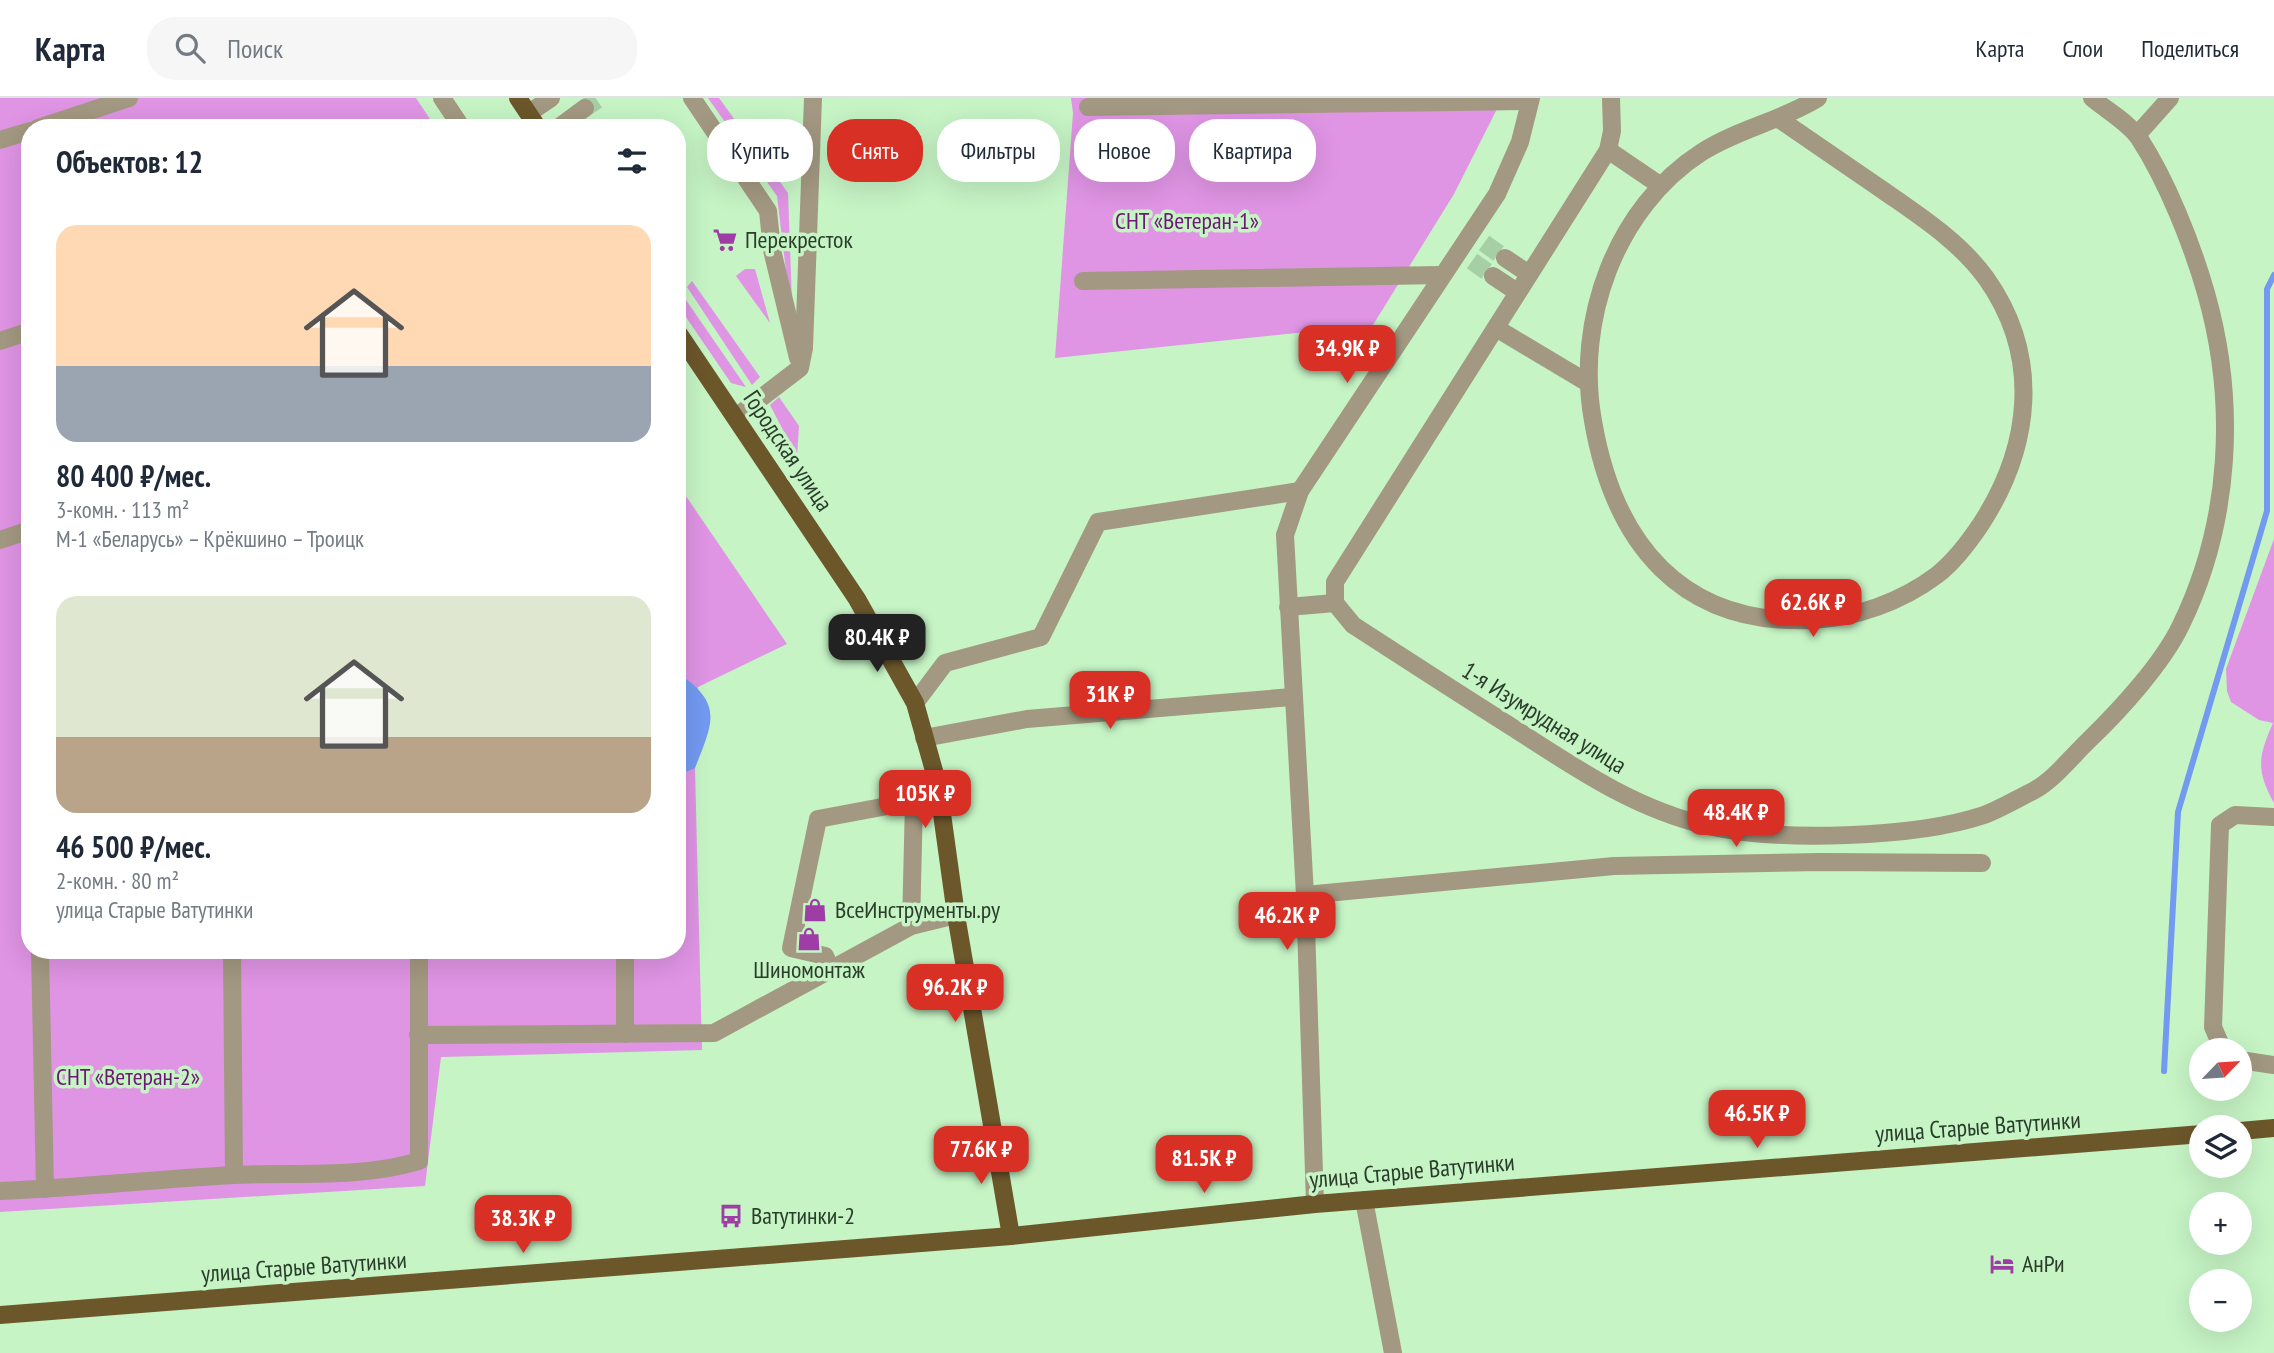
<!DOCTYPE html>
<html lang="ru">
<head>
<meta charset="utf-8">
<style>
  :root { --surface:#fff; --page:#f6f6f7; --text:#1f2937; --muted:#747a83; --line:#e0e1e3; --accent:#d93025 }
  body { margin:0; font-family:"PT Sans Narrow",sans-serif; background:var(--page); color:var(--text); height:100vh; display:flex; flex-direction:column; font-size:26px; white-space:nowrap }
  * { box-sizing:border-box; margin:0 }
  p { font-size:23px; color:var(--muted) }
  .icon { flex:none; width:38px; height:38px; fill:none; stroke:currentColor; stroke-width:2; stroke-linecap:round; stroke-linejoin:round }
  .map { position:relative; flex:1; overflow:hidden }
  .details { position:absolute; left:21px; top:21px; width:665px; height:840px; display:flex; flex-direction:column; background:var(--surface); border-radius:28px; box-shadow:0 7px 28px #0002 }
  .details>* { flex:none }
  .guide { position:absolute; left:707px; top:21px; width:665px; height:63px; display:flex; gap:14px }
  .needle { width:46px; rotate:65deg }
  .controls { position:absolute; left:2189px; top:940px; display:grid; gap:14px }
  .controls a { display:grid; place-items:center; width:63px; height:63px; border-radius:50%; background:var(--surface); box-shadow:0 7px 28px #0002; font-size:35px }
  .price { position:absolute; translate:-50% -60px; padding:0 16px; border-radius:14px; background:var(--accent); color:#fff; font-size:23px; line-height:46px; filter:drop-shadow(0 2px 4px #0008) }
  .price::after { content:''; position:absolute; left:50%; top:42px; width:21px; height:16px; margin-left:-10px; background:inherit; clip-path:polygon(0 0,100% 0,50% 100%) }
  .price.active { background:#222; color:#fff }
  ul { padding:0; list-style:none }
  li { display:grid; align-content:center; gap:14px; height:371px; padding:0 35px }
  li span { display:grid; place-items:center; height:217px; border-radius:21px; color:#555 }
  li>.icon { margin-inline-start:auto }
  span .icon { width:126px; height:126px; fill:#fffc; stroke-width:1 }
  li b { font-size:30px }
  h2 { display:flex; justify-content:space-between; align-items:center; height:84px; padding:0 35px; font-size:30px }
  .pill { padding:0 24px; border-radius:28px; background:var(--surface); box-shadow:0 7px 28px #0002; font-size:24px; line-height:63px }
  .pill.active { background:var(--accent); color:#fff }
  header { display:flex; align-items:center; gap:42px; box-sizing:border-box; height:98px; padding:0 35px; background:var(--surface); border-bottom:2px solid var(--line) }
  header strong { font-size:33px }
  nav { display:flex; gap:38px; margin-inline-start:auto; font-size:24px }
  .search { width:490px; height:63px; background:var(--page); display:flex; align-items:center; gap:18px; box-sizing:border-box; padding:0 24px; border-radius:28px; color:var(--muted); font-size:26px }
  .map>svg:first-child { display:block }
</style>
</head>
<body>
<header>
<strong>Карта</strong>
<div class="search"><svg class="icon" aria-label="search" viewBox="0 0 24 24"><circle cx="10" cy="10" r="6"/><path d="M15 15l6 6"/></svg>Поиск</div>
<nav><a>Карта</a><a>Слои</a><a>Поделиться</a></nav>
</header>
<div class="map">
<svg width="2274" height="1255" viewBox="0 0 2274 1255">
  <rect width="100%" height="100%" fill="#c6f4c5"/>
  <!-- green -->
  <g fill="#df94e4">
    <polygon points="0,0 416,0 436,30 30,30 30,852 677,852 677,385 787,546 698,589 695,670 702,952 441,959 425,1088 0,1114"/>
    <polygon points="708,0 719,0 788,95 793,231 777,98"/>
    <polygon points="1071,0 1501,0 1501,3 1454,96 1373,227 1055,260 1073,15"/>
    <polygon points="745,171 755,171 770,225 736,178"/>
    <polygon points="692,183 760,279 752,287 687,189"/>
    <polygon points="677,189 746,289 731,285 677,206"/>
    <polygon points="779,299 799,328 797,359 770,307"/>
    <path d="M2274,441V705C2256,672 2258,659 2273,625L2259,622L2231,604L2227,593L2226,571Z"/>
  </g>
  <!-- water -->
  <path fill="#739af1" d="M677,574C723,606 714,622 695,670L677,678Z"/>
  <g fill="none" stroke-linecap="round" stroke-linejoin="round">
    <!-- stream -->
    <polyline stroke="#739af1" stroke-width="6" points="2164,973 2178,714 2267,413 2267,191 2274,177"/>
    <!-- minor-tunnel -->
    <g stroke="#a7cfa6" stroke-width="18" stroke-dasharray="18 9" stroke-linecap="butt">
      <polyline points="585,10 597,2"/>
      <polyline points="1484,145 1505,160"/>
      <polyline points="1472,163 1493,178"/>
    </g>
    <!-- minor -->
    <g stroke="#a39881" stroke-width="18">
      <polyline points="442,0 462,30"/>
      <polyline points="692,0 768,113 772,152 798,260"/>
      <path d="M1611,0L1612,33L1608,52L1335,484V505L1353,527C1407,562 1461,597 1515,631C1577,671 1635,711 1708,728C1779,744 1915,740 1984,717C2000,711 2017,701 2033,693C2054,682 2072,658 2090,641C2120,612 2163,565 2181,527C2231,424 2237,304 2206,195C2192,146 2167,83 2139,40C2128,24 2106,12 2092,0"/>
      <polyline points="1088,9 1530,3"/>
      <polyline points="529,15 551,0"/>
      <path d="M1779,21C1814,45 1849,69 1884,93C1921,119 1959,143 1986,180C2042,259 2031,349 1981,426C1969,444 1955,463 1937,477C1901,504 1856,520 1812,522C1681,528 1614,445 1593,323C1575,223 1615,110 1702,54C1738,31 1781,23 1818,0"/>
      <polyline points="38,30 129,0"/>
      <polyline points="558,30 585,10"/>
      <polyline points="2137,37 2170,0"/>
      <polyline points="0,42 30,33"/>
      <polyline points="1608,52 1661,88"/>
      <polyline points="1505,160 1529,176"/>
      <polyline points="1493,178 1517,194"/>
      <polyline points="1083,183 1442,177"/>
      <polyline points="1496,230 1588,285"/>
      <polyline points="0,243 30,233"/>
      <polyline points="736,319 800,270 804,250 813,0"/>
      <polyline points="0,442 30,432"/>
      <polyline points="1288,509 1335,505"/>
      <polyline points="915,605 945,565 1041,539 1098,424 1300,393"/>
      <polyline points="924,640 1027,621 1292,599"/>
      <polyline points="1305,797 1614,768 1821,764 1982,765"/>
      <polyline points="911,828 914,703"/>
      <polyline points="40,852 45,1091"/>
      <polyline points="232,852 234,1077"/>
      <polyline points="625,852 625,936"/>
      <polyline points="830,869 825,858 791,850 818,721 914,703 938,687"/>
      <polyline points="418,937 714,935 911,828 956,817"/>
      <polyline points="2223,952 2213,929 2220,727 2235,717 2274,719"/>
      <polyline points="2240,962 2274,967"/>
      <path d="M0,1093C78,1090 156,1081 234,1077C295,1074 359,1081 419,1063V852"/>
      <polyline points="1364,1102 1393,1255"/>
      <polyline points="1315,1106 1305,797 1285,437 1300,393 1497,96 1520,44 1531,0"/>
    </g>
    <!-- major -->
    <g stroke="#6c572b" stroke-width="18">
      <polyline points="518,0 538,30"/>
      <polyline points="677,233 857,501 915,605 938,687 956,817 1011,1138"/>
      <polyline points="2240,1033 2274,1030"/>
      <polyline points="0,1217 1011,1138 1315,1106 2202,1036"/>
    </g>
  </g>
  <!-- icons -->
  <defs>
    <g id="supermarket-bare" transform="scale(1.89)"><path d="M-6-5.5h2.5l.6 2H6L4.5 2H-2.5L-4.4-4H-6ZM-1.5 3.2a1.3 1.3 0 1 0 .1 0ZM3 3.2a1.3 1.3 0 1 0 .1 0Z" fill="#9d3da5" stroke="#c6f4c5" stroke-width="2.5" paint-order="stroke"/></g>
    <g id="shop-bare" transform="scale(1.89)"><path d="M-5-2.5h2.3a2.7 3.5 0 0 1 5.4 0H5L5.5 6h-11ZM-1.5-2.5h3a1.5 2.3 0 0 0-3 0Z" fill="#9d3da5" stroke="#c6f4c5" stroke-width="2.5" paint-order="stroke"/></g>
    <g id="bus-bare" transform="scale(1.89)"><path d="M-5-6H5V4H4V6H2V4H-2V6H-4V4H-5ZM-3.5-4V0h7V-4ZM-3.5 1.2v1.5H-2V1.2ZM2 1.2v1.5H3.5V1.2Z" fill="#9d3da5" stroke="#c6f4c5" stroke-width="2.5" paint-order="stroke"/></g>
    <g id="hotel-bare" transform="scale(1.89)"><path d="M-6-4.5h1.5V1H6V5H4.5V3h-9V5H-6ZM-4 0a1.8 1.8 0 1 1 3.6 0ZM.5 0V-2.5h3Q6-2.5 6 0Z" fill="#9d3da5" stroke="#c6f4c5" stroke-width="2.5" paint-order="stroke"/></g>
  </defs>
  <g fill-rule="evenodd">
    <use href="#supermarket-bare" x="725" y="142"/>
    <use href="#shop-bare" x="815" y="812"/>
    <use href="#shop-bare" x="809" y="841"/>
    <use href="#bus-bare" x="731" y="1118"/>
    <use href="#hotel-bare" x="2002" y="1166"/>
  </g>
  <g text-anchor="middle" stroke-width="7" stroke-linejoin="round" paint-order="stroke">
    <!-- park labels -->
    <g font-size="24" fill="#6c1773" stroke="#c6f4c5">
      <text x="1187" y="131">СНТ «Ветеран-1»</text>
      <text x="128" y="987">СНТ «Ветеран-2»</text>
    </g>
    <!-- poi labels -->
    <g font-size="24" fill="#2a3c2a" stroke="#c6f4c5" text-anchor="start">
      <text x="745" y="150">Перекресток</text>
      <text x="835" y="820">ВсеИнструменты.ру</text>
      <text x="809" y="880" text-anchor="middle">Шиномонтаж</text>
      <text x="751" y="1126">Ватутинки-2</text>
      <text x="2022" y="1174">АнРи</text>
    </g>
    <!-- street labels -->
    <g font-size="24" fill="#2a3c2a" stroke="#c6f4c5">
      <text transform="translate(788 353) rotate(56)" y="8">Городская улица</text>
      <text transform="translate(1544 620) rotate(32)" y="8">1-я Изумрудная улица</text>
      <text transform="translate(1978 1029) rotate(-4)" y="8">улица Старые Ватутинки</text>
      <text transform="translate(1412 1073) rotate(-5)" y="8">улица Старые Ватутинки</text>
      <text transform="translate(304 1169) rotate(-4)" y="8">улица Старые Ватутинки</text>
    </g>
  </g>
</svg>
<div class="controls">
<a><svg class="needle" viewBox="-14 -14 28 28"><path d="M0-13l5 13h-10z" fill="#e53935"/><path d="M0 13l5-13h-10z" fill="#747a83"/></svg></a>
<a><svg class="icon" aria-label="layers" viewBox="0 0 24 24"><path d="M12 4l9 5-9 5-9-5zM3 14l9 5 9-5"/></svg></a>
<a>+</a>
<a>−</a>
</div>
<b class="price" style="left:1347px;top:287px">34.9K ₽</b>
<b class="price" style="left:1813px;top:541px">62.6K ₽</b>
<b class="price active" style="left:877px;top:576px">80.4K ₽</b>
<b class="price" style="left:1110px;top:633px">31K ₽</b>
<b class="price" style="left:925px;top:732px">105K ₽</b>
<b class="price" style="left:1736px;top:751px">48.4K ₽</b>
<b class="price" style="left:1287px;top:854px">46.2K ₽</b>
<b class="price" style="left:955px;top:926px">96.2K ₽</b>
<b class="price" style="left:1757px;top:1052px">46.5K ₽</b>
<b class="price" style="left:981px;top:1088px">77.6K ₽</b>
<b class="price" style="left:1204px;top:1097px">81.5K ₽</b>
<b class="price" style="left:523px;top:1157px">38.3K ₽</b>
<div class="guide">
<a class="pill">Купить</a>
<a class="pill active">Снять</a>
<a class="pill">Фильтры</a>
<a class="pill">Новое</a>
<a class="pill">Квартира</a>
</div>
<section class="details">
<h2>Объектов: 12<svg class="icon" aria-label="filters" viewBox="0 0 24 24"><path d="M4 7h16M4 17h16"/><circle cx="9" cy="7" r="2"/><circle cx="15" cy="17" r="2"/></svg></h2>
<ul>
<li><span style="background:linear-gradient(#ffd9b3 65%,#9aa5b1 0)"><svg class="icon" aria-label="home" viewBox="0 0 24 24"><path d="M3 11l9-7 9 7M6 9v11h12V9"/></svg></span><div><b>80 400 ₽/мес.</b><p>3-комн. · 113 m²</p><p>М-1 «Беларусь» – Крёкшино – Троицк</p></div></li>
<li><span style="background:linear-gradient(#dfe7d0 65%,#b9a48a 0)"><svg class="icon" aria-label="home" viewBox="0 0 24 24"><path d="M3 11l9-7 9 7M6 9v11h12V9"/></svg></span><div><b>46 500 ₽/мес.</b><p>2-комн. · 80 m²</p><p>улица Старые Ватутинки</p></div></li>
</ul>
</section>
</div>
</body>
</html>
